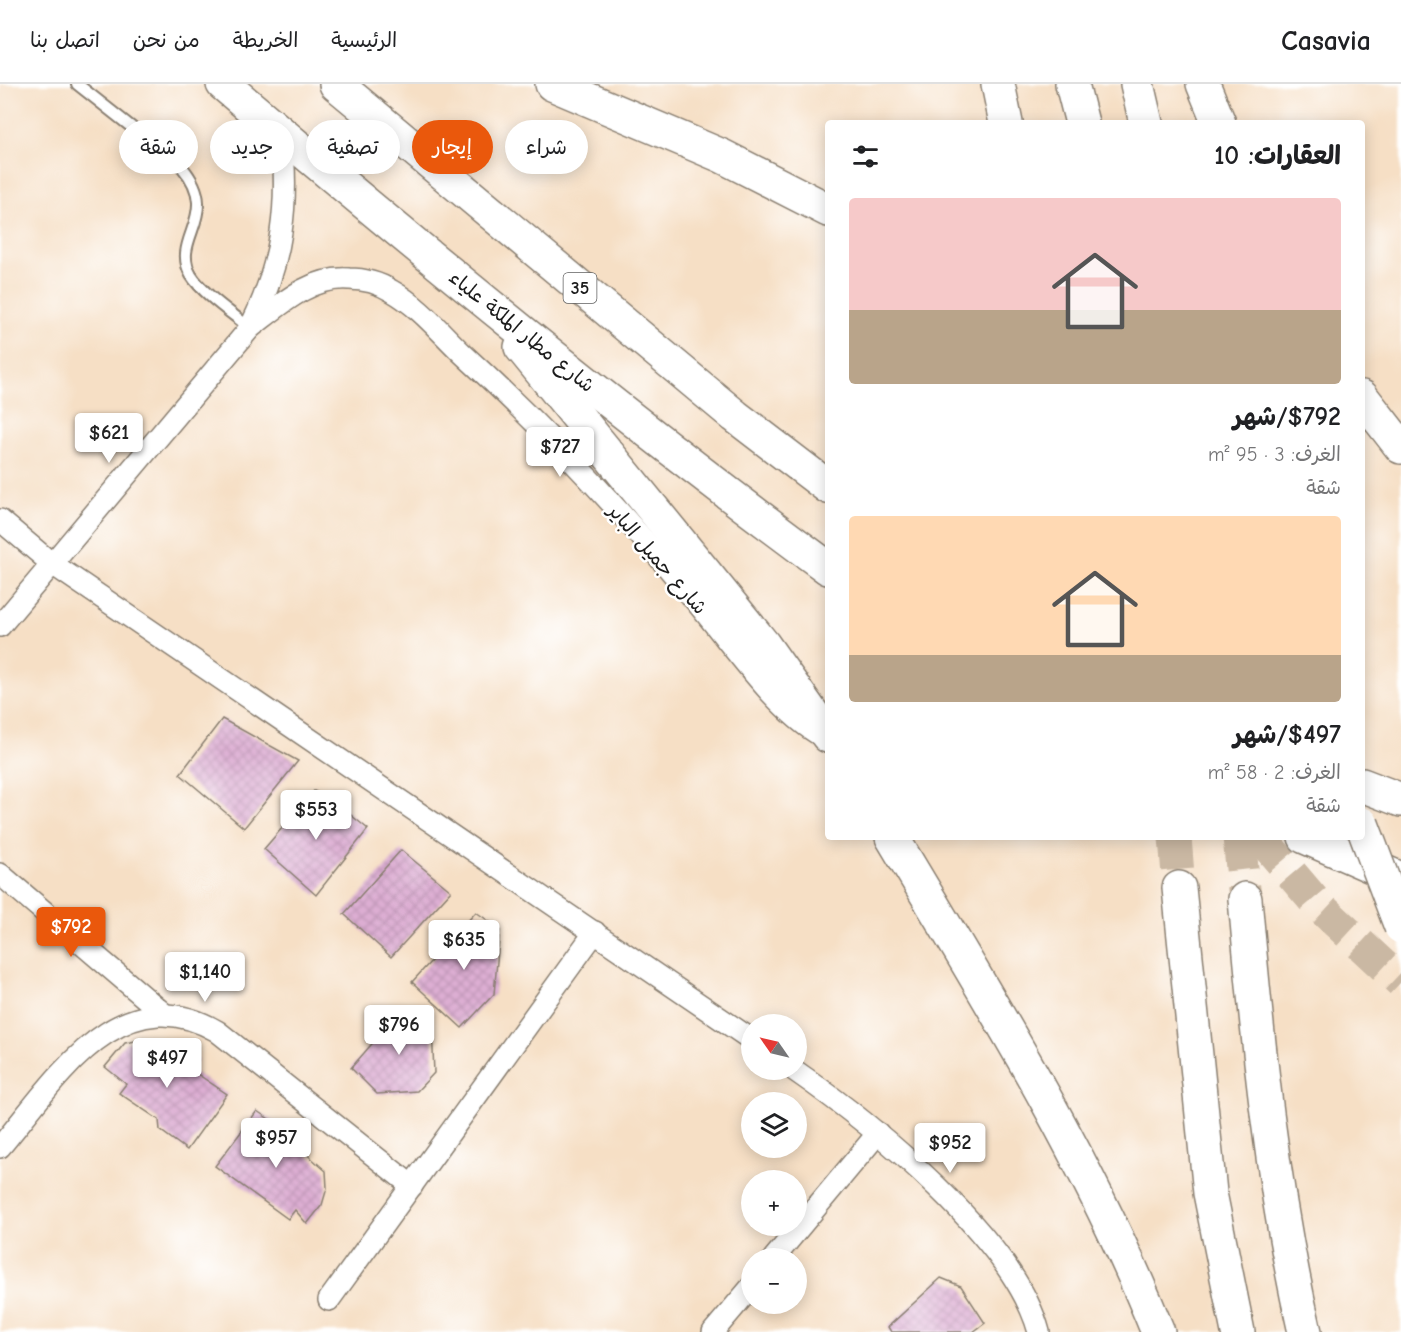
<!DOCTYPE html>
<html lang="ar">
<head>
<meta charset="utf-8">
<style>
  :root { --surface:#fff; --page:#f2f2f2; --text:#202124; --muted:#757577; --line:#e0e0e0; --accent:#ea580c }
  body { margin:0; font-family:"Comic Neue","Playpen Sans Arabic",sans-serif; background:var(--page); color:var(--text); direction:rtl; height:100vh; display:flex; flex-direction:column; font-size:22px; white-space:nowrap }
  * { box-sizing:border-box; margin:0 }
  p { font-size:20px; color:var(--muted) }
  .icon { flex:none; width:33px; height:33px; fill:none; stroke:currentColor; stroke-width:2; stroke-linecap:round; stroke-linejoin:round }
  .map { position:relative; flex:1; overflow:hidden; direction:ltr }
  .sheet { position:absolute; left:825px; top:36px; width:540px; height:720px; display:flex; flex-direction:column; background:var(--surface); border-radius:6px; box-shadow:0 3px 15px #0003; direction:rtl }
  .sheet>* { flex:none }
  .banner { position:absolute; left:18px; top:36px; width:570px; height:54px; direction:rtl; display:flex; gap:12px }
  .needle { width:39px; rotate:304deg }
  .buttons { position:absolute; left:741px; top:930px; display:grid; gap:12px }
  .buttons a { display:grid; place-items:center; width:66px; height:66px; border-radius:50%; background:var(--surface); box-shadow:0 3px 15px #0003; font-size:30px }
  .price { position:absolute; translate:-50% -51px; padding:0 14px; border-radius:6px; background:#fff; color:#222; font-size:20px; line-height:39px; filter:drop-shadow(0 2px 3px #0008) }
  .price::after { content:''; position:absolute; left:50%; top:36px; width:18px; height:14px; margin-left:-9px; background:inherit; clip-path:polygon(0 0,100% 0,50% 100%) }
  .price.on { background:var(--accent); color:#fff }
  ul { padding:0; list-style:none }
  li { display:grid; align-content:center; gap:12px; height:318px; padding:0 24px }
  li span { display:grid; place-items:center; height:186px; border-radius:6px; color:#555 }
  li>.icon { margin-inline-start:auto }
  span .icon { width:108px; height:108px; fill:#fffc; stroke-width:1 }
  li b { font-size:26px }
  h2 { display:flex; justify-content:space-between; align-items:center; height:72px; padding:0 24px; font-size:26px }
  .pill { padding:0 21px; border-radius:27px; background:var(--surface); box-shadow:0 3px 15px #0003; font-size:21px; line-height:54px }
  .pill.on { background:var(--accent); color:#fff }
  header { display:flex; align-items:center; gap:36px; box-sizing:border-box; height:84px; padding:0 30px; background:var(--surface); border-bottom:2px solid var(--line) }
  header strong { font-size:28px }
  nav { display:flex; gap:33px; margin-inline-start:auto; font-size:21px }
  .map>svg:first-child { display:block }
</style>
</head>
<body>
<header>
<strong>Casavia</strong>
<nav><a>الرئيسية</a><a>الخريطة</a><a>من نحن</a><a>اتصل بنا</a></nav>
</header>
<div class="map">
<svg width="1401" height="1248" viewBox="0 0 1401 1248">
  <defs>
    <pattern id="building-cross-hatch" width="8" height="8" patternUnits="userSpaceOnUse" patternTransform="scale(1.5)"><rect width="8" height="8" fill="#ddaed3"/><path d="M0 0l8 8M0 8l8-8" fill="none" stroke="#bd95b5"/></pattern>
  </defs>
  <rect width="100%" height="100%" fill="#fff"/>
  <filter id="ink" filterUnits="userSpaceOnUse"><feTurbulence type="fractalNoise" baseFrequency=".0167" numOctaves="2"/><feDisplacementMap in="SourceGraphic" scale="12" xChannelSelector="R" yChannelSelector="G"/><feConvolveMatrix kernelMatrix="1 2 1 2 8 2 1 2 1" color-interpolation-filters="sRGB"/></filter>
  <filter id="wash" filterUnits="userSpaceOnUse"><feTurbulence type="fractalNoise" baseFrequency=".008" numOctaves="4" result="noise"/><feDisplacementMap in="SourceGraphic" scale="24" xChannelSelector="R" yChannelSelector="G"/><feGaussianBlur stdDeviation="1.35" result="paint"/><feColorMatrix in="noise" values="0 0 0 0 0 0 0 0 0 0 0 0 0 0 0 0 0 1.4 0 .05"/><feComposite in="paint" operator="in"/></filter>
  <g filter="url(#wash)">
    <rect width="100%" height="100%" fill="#f6dfc5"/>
    <g id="blocks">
      <!-- building -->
      <g fill="url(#building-cross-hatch)">
        <polygon points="222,635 298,677 244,744 180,690"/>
        <polygon points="314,707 330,714 368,745 316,811 264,765"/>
        <polygon points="401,766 451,807 391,873 344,830"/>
        <polygon points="476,828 500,845 494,910 462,944 412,898"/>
        <polygon points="404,923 432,943 434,989 417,1007 377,1010 351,984"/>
        <polygon points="146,955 179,977 185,969 198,976 190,985 227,1010 187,1066 160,1046 159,1036 119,1009 126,1000 105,983 125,959"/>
        <polygon points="257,1027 305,1059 302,1066 326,1087 327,1104 322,1121 307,1140 295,1126 288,1135 215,1082"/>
        <polygon points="941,1194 961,1202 985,1239 973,1248 891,1248 888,1243"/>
      </g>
    </g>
  </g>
  <g filter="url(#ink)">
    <use href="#blocks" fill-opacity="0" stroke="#897e70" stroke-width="1.5"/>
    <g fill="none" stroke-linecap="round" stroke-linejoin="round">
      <!-- primary-tunnel -->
      <g stroke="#cab8a3" stroke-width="33" stroke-dasharray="33 16" stroke-linecap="butt">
        <polyline points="1175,753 1179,804"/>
        <polyline points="1239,753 1245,815"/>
      </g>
      <!-- highway-tunnel -->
      <polyline stroke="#cab8a3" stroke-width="33" stroke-dasharray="33 16" stroke-linecap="butt" points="1260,753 1318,821 1401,898"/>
      <!-- lane casing -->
      <g stroke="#897e70" stroke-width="14">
        <path id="lane" d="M77,0L182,83C223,131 170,154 191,191C202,209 233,230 250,244"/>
      </g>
      <!-- street casing -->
      <g stroke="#897e70" stroke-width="24">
        <g id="street">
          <path d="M250,244C279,222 310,192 349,195C364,195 379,199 392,207C419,222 441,249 463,270C545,345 623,428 693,514C728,555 776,627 822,652"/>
          <polyline points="0,436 51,479 752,956"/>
          <path d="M0,542L250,244C282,181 290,118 281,49"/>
          <polyline points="0,790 164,930"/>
          <path d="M794,986C872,1040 1014,1155 1039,1248"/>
          <path d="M0,1063C55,998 119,890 217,947L412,1102"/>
          <polyline points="774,1174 878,1049"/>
          <polyline points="329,1216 595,848"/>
          <polyline points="713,1248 752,1202"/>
        </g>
      </g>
      <!-- primary casing -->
      <g stroke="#897e70" stroke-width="36">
        <g id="primary">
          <polyline points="1072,0 1082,39"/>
          <polyline points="1137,0 1146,39"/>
          <polyline points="1179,804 1210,1109 1238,1248"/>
          <path d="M1245,815C1258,961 1272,1105 1305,1248"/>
        </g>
      </g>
      <!-- highway casing -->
      <g stroke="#897e70" stroke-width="36">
        <g id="highway">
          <path d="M223,0C421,167 620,331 828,484"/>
          <polyline points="336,0 735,332 828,403"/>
          <polyline points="552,0 722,72 828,126"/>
          <polyline points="998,0 1006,39"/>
          <polyline points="1203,0 1219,39"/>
          <polyline points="521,263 763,560 828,652"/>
          <polyline points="1362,313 1401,363"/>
          <polyline points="1362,701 1401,716"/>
          <path d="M892,753C989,915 1087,1072 1158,1248"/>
          <polyline points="1305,753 1401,795"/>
        </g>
      </g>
      <!-- lane -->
      <use href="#lane" stroke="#fff" stroke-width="10"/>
      <!-- street -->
      <use href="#street" stroke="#fff" stroke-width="21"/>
      <!-- primary -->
      <use href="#primary" stroke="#fff" stroke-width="33"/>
      <!-- highway -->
      <use href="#highway" stroke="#fff" stroke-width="33"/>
      <!-- highway-bridge casing -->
      <g stroke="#897e70" stroke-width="36" stroke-linecap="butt">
        <polyline id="highway-bridge" points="1362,740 1401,843"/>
      </g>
      <!-- highway-bridge -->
      <use href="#highway-bridge" stroke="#fff" stroke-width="33"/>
    </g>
  </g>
  <g text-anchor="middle" stroke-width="5" stroke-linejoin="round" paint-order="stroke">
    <!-- shield labels -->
    <rect fill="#fff" stroke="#606060" stroke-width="1.5" x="563.5" y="189" width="33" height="30" rx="4.5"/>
    <g font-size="18" font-weight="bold" fill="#1c1c1c">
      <text x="580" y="210">35</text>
    </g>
    <!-- street labels -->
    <g font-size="20" fill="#1c1c1c" stroke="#fff">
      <text transform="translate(522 247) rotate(39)" y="7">شارع مطار الملكة علياء</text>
      <text transform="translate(658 475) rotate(49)" y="7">شارع جميل الباير</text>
    </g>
  </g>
</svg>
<div class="buttons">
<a><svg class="needle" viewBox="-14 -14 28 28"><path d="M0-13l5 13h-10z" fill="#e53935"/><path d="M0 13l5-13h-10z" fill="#757577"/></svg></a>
<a><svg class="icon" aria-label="layers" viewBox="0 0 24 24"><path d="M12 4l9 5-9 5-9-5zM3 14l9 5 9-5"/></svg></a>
<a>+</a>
<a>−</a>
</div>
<b class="price" style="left:109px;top:380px">$621</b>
<b class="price" style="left:560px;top:394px">$727</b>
<b class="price" style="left:316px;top:757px">$553</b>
<b class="price on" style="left:71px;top:874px">$792</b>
<b class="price" style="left:464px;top:887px">$635</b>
<b class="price" style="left:205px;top:919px">$1,140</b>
<b class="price" style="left:399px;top:972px">$796</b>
<b class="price" style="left:167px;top:1005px">$497</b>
<b class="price" style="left:276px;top:1085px">$957</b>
<b class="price" style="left:950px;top:1090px">$952</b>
<div class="banner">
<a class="pill">شراء</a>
<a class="pill on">إيجار</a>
<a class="pill">تصفية</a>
<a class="pill">جديد</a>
<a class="pill">شقة</a>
</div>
<section class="sheet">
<h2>العقارات: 10<svg class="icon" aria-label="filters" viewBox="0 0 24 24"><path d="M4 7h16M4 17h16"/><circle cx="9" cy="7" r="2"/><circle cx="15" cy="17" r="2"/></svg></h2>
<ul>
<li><span style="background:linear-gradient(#f6c9c9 60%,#b9a48a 0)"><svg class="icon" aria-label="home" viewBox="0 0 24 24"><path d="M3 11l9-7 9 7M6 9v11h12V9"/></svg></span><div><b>$792/شهر</b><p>الغرف: 3 · 95 m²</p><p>شقة</p></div></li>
<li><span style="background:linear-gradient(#ffd9b3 75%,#b9a48a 0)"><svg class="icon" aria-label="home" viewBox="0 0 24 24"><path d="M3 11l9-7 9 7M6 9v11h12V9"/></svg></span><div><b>$497/شهر</b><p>الغرف: 2 · 58 m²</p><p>شقة</p></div></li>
</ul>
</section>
</div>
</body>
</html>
